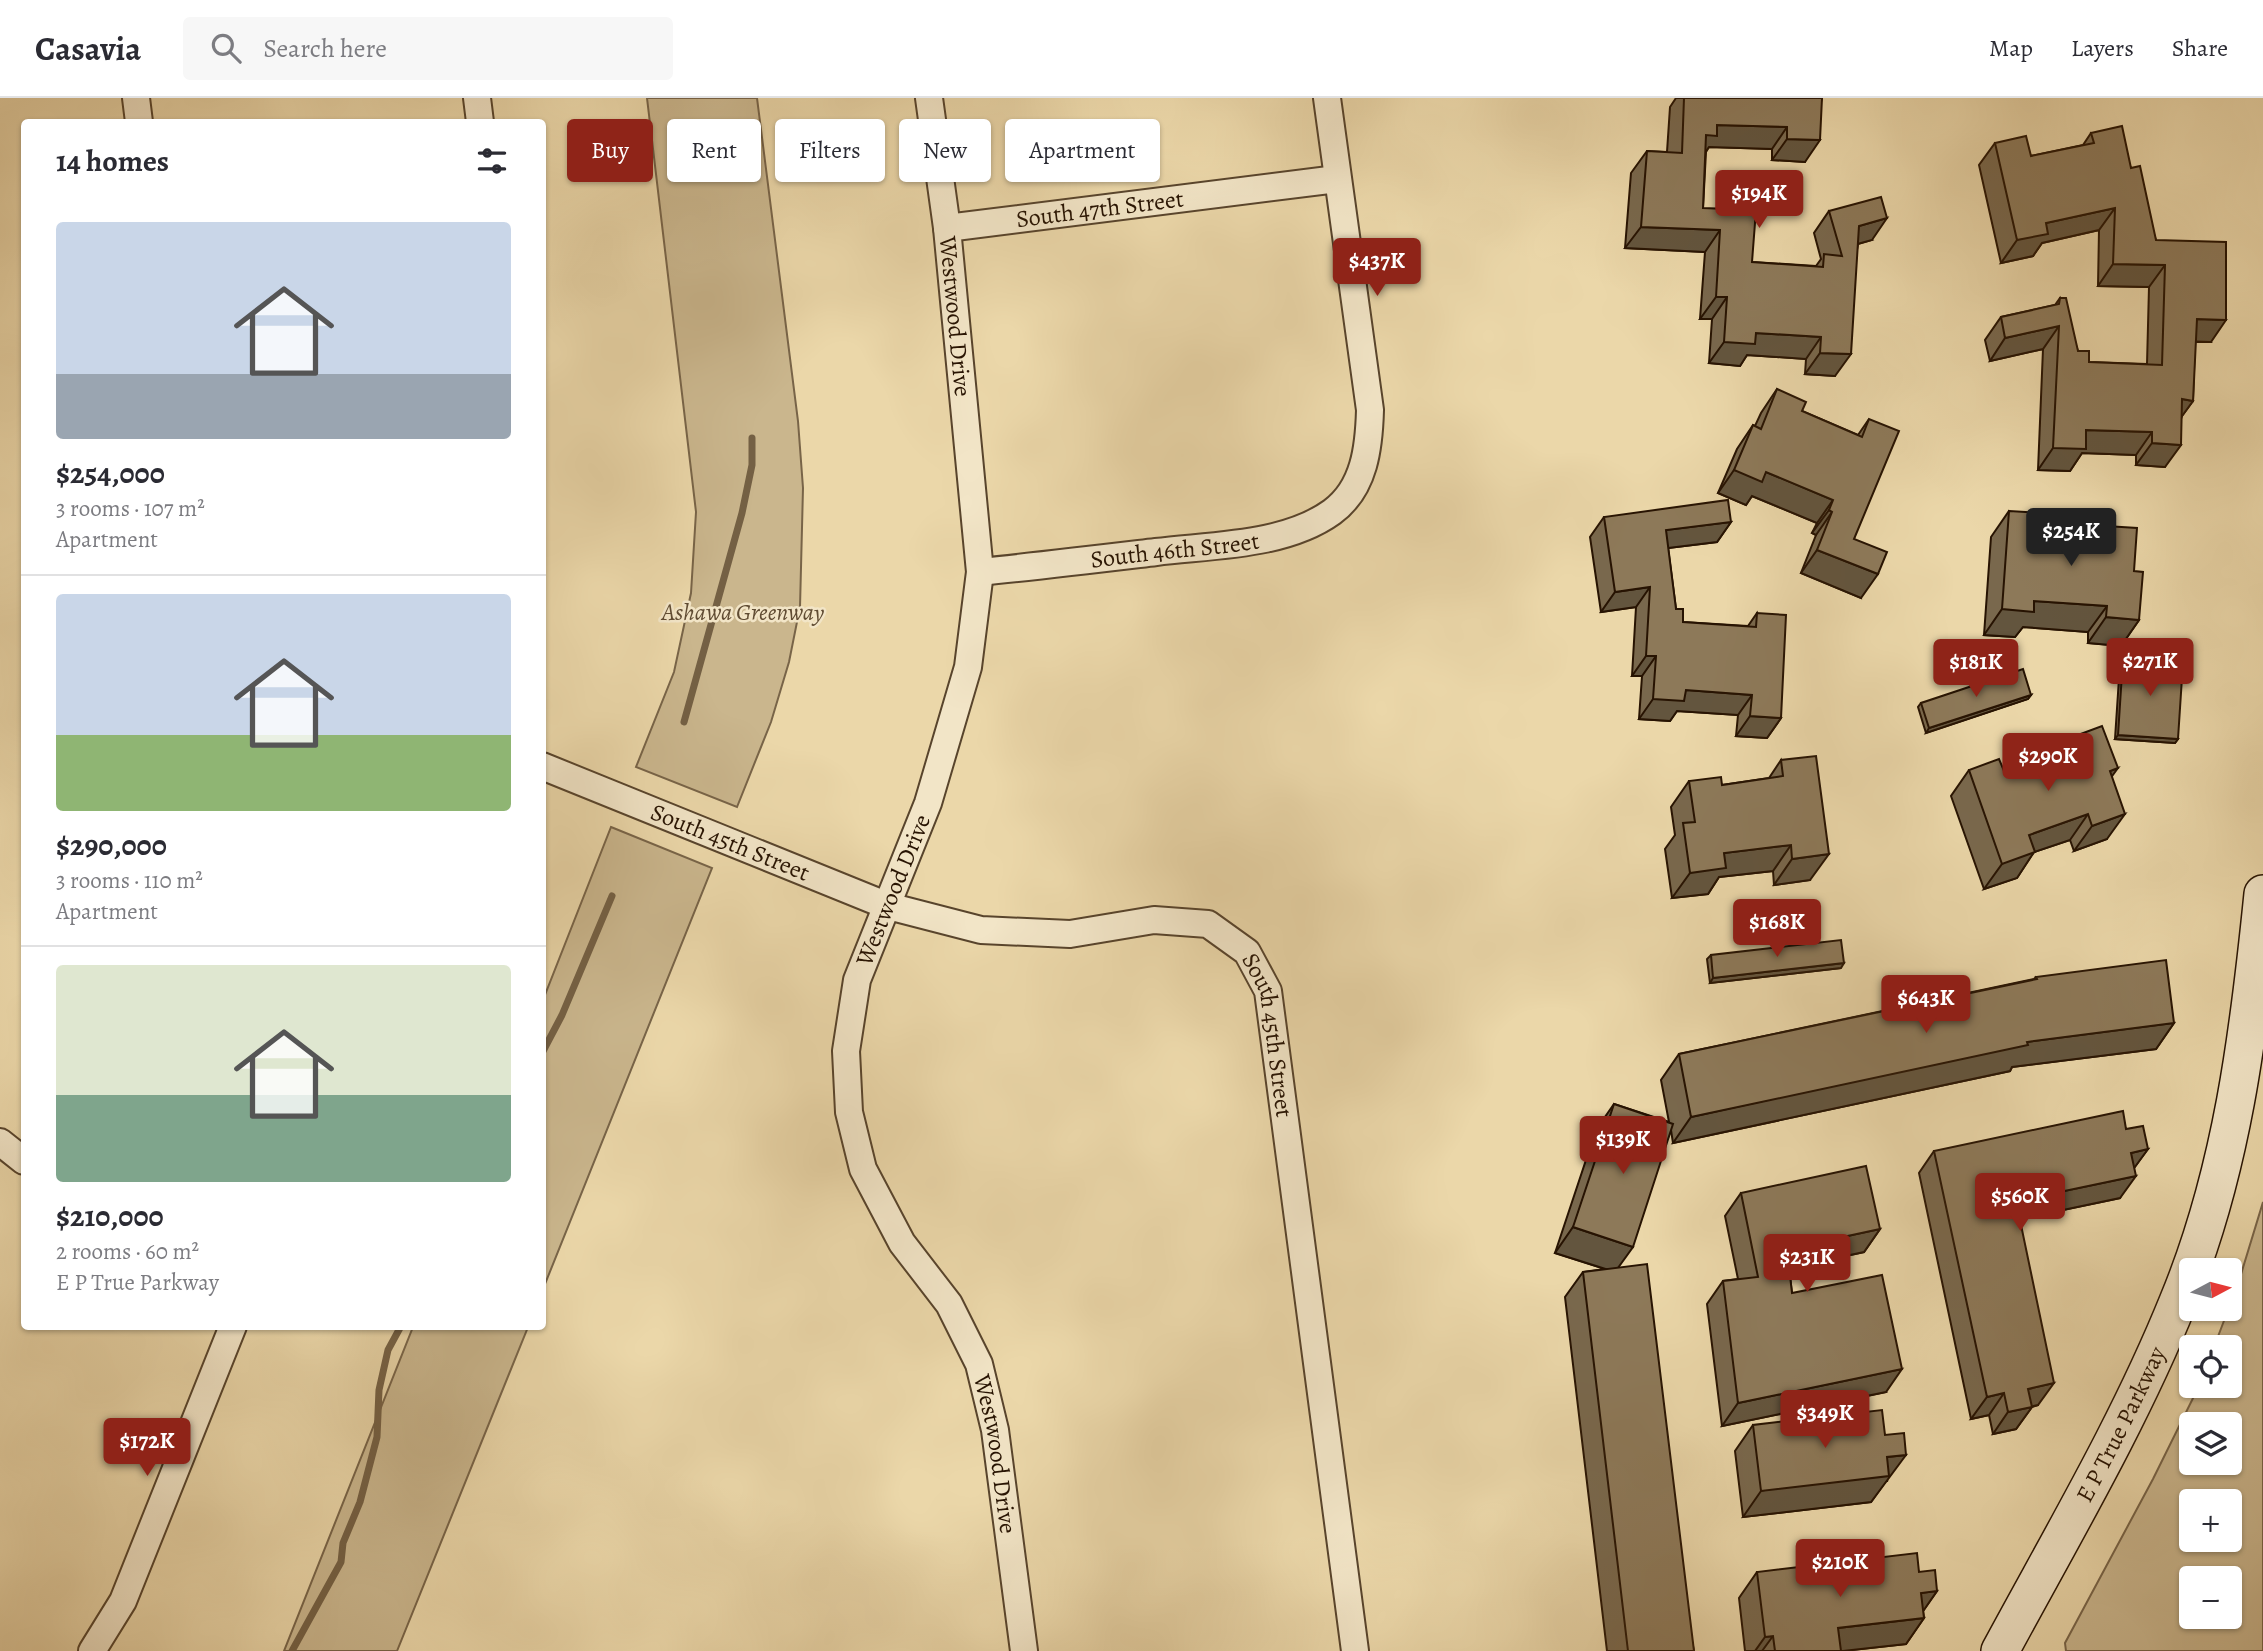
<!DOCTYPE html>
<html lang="en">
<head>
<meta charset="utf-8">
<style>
  :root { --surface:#fff; --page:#f7f7f7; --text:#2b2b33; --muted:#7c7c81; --line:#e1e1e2; --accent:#8f2418 }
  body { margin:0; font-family:Alegreya,serif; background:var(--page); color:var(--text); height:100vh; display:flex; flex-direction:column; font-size:26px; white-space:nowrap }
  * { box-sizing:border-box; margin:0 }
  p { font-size:23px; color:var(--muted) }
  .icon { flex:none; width:38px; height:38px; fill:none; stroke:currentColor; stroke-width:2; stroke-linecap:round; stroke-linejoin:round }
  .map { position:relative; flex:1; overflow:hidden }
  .details { position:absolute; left:21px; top:21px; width:525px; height:1211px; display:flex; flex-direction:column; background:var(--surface); border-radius:7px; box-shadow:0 2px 5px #0004 }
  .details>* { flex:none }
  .guide { position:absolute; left:567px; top:21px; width:665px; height:63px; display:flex; gap:14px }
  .needle { width:46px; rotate:83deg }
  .tools { position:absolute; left:2179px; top:1160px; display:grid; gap:14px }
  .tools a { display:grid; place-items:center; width:63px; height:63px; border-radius:7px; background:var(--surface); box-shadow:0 2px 5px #0004; font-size:35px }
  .price { position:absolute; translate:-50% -60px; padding:0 16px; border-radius:7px; background:var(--accent); color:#fff; font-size:23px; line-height:46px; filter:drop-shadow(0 2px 4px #0008) }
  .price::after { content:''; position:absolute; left:50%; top:42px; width:21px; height:16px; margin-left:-10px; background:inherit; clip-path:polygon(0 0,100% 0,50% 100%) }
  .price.active { background:#222; color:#fff }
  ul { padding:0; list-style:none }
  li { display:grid; align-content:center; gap:14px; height:371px; padding:0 35px }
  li+li { border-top:2px solid var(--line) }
  li span { display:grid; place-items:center; height:217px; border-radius:7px; color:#555 }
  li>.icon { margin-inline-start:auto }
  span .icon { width:126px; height:126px; fill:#fffc; stroke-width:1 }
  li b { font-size:30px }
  h2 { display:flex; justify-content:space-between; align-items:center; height:84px; padding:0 35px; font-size:30px }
  .pill { padding:0 24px; border-radius:7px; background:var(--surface); box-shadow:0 2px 5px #0004; font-size:24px; line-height:63px }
  .pill.active { background:var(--accent); color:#fff }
  header { display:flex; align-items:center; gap:42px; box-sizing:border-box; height:98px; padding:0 35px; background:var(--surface); border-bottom:2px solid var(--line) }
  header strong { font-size:33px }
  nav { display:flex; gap:38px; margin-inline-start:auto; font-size:24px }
  .search { width:490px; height:63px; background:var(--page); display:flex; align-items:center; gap:18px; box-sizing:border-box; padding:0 24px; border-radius:7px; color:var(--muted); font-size:26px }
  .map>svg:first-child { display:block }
</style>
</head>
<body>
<header>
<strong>Casavia</strong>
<div class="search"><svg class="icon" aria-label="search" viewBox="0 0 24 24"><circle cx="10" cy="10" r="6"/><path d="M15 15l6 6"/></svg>Search here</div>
<nav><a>Map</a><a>Layers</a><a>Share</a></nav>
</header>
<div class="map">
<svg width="2263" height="1553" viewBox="0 0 2263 1553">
  <rect width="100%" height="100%" fill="#ebd7a9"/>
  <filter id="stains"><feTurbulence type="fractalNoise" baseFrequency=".00286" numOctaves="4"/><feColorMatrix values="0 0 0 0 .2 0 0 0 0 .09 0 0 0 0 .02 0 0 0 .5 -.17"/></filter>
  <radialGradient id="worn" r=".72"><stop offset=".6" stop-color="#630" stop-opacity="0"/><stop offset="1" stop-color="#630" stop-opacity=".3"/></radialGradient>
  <!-- green -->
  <g fill="#cab68d" stroke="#786448" stroke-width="2" fill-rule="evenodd">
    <polygon points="647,0 757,0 798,323 803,390 800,509 789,564 771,624 737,709 636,669 674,574 691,495 696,414"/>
    <polygon points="611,729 712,770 543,1191 543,902"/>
    <path d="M2263,1104V1553H2066L2065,1545L2153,1381L2199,1288H2230V1250L2214,1249L2238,1186ZM2191,1326H2230V1365H2191ZM2191,1404H2230V1442H2191ZM2191,1480H2230V1519H2191Z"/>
    <polygon points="413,1229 528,1229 397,1553 284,1553"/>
  </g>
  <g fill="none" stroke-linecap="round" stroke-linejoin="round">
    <!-- stream -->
    <g stroke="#746044" stroke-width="7">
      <polyline points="684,624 742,415 752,367 752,340"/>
      <polyline points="542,955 562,917 612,798"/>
      <polyline points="292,1553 341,1464 343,1445 360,1404 377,1339 379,1292 388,1252 401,1228"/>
    </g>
    <!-- minor casing -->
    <g stroke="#58442c" stroke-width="30">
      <g id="minor">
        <polyline points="136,0 139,24"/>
        <polyline points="477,0 480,24"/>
        <path id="s1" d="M929,0L947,130L980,474L968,569L928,705L857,882L846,953L849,1014L863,1071L902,1145L949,1206L979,1266L995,1332L1024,1553"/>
        <path id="s2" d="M947,130L1337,81"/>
        <path id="s3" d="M980,474C1039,468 1097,461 1156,454C1212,447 1285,448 1332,414C1365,390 1369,348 1370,312L1327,0"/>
        <path id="s4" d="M542,668L888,808L981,832L1070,836L1154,822L1208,826L1247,854L1268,893L1355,1553"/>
        <polyline points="0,1044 24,1063"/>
        <polyline points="92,1553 123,1503 233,1228"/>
      </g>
    </g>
    <!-- secondary casing -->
    <g stroke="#271302" stroke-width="40">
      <g id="secondary">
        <path id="s5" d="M2000,1553C2062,1438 2129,1325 2178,1204C2232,1074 2249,935 2263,796"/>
      </g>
    </g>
    <!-- minor -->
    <use href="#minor" stroke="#f2e5c7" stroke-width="26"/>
    <!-- secondary -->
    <use href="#secondary" stroke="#f2e5c7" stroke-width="37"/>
  </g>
  <!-- wall -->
  <g fill="#79684d" stroke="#271302" stroke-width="2">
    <polygon points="1676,0 1822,0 1805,64 1772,62 1772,51 1709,49 1706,54 1703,110 1752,164 1816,168 1821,161 1814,135 1829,113 1872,142 1858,146 1835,278 1805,276 1806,261 1747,257 1740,268 1709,265 1712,221 1700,221 1705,154 1625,150 1631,75 1647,53 1667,54 1670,9"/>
    <polygon points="2091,35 2131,70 2156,142 2211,244 2195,244 2193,303 2182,318 2165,369 2136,367 2136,357 2082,355 2070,373 2038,372 2043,251 1990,263 1985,242 2001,219 2055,207 2060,200 2078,253 2089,264 2147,266 2149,189 2098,188 2099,132 2042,145 2033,158 2001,165 1979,67 1995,45 2031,58 2083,47"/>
    <polygon points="1777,291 1802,313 1858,337 1869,321 1854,441 1861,500 1801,475 1816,437 1812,435 1817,425 1752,398 1746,407 1718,395 1737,351 1753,327 1755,328 1761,315"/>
    <polygon points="2009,413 2040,435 2099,439 2106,428 2134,473 2139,522 2121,548 2088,545 2088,534 2023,529 2015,539 1984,537 1991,439"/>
    <polygon points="1604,419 1731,424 1717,444 1668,450 1676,511 1683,524 1748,528 1757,515 1781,620 1767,640 1736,638 1738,617 1677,613 1670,623 1639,621 1642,578 1632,578 1636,509 1601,514 1590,439"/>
    <polygon points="2123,560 2178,641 2175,645 2115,641 2120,565"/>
    <polygon points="2031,597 2028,601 1926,635 1918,609 1921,605"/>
    <polygon points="2070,640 2112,679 2107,741 2074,753 2070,742 2034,754 2017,780 1984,791 1951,698 1969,672 2004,673 2061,653"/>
    <polygon points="1781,662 1810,782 1774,787 1773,773 1719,779 1708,796 1672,800 1665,751 1675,737 1671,709 1689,683 1722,687 1769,680"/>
    <polygon points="1711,857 1841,870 1710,885 1707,861"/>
    <polygon points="2036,879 2174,925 2156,951 2012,969 2010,973 1673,1045 1671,1032 1618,1170 1694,1553 1607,1553 1565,1199 1583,1174 1605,1171 1555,1155 1596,1032 1614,1006 1669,1024 1661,982 1679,956 2034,881"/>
    <polygon points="2148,1051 2134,1070 2120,1100 2020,1121 2038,1307 2032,1309 2016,1331 1993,1336 1989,1317 1971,1321 1919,1075 1934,1053"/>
    <polygon points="1741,1095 1880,1131 1864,1154 1789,1170 1792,1195 1886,1294 1722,1328 1707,1206 1723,1183 1738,1181 1725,1118"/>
    <polygon points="1753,1327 1888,1383 1886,1383 1871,1404 1743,1419 1735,1353"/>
    <polygon points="1757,1474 1919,1474 1937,1493 1923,1513 1924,1520 1906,1546 1843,1553 1745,1553 1739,1500"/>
  </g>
  <!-- shaded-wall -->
  <g fill="#63553e" stroke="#271302" stroke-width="2">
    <polygon points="1717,27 1787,29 1772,51 1709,49 1701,60 1706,37"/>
    <polygon points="1787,41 1820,42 1805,64 1772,62"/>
    <polygon points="2115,110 2099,132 2042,145 2033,158 2001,165 2017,142 2046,125"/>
    <polygon points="1887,120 1872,142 1843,150 1859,128"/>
    <polygon points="1641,129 1720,132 1705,154 1625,150"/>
    <polygon points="2113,166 2165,167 2149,189 2098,188"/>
    <polygon points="1716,199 1727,199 1712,221 1700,221"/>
    <polygon points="2197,221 2226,222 2211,244 2181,243"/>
    <polygon points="2059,228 2043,251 1990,263 2005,240"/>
    <polygon points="1756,235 1821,239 1806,261 1747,257 1740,268 1709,265 1724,244"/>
    <polygon points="1820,255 1851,256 1835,278 1805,276"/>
    <polygon points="2182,301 2193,303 2177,325"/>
    <polygon points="2086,332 2152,334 2136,357 2082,355 2070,373 2038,372 2053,350"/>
    <polygon points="2152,345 2181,347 2165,369 2136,367"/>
    <polygon points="1734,372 1766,374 1833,402 1817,425 1752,398 1746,407 1718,395"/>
    <polygon points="1829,412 1832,414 1816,437 1812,435"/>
    <polygon points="1731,424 1717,444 1652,452 1666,432"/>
    <polygon points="1817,452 1878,476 1861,500 1801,475"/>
    <polygon points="1650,489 1636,509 1601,514 1615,494"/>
    <polygon points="2034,503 2107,508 2088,534 2023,529 2015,539 1984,537 2002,511"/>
    <polygon points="2106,519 2139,522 2121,548 2088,545"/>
    <polygon points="1646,558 1656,558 1642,578 1632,578"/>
    <polygon points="1686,592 1752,597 1738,617 1677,613 1670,623 1639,621 1653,601"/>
    <polygon points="2031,597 2028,601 1926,635 1929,630"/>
    <polygon points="1750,618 1781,620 1767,640 1736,638"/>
    <polygon points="2118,637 2178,641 2175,645 2115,641"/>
    <polygon points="2118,670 2099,696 2110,673"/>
    <polygon points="2088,716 2070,742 2034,754 2017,780 1984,791 2002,766 2029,737"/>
    <polygon points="2125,716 2107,741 2074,753 2092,728"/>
    <polygon points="1791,747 1773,773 1719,779 1708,796 1672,800 1690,775 1724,755"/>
    <polygon points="1829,756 1810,782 1774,787 1792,761"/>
    <polygon points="1844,865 1841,870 1710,885 1713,880"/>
    <polygon points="2174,925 2156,951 2012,969 2010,973 1673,1045 1691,1019 2027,944"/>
    <polygon points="2148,1051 2132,1073 2131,1055"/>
    <polygon points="2136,1078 2120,1100 2001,1125 2016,1103"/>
    <polygon points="1573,1129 1633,1149 1615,1174 1555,1155"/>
    <polygon points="1880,1131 1864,1154 1771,1174 1787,1151"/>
    <polygon points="1902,1271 1886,1294 1722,1328 1738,1305"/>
    <polygon points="2054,1285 2038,1307 2012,1313 2028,1291"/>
    <polygon points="2004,1295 1989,1317 1971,1321 1987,1299"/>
    <polygon points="2032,1309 2016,1331 1993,1336 2008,1314"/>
    <polygon points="1906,1357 1871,1404 1743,1419 1761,1393 1887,1359"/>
    <polygon points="1937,1493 1919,1519 1921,1495"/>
    <polygon points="1924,1520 1906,1546 1843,1553 1822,1553 1838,1530"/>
    <polygon points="1773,1538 1762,1553 1755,1553 1765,1539"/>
  </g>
  <!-- building -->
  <g fill="#8d7959" stroke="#271302" stroke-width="2">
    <polygon points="1684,0 1822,0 1820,42 1787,41 1787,29 1717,27 1717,38 1706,37 1703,110 1756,112 1752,164 1823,169 1824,156 1842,158 1829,113 1881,99 1887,120 1859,128 1851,256 1820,255 1821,239 1756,235 1755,246 1724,244 1727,199 1716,199 1720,132 1641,129 1647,53 1682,55"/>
    <polygon points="2122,28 2131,70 2140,68 2156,142 2226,144 2226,222 2197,221 2193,303 2182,301 2181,347 2152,345 2152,334 2086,332 2086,351 2053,350 2059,228 2005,240 2001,219 2059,206 2060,200 2066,200 2078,253 2089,253 2089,264 2162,267 2165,167 2113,166 2115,110 2046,125 2048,136 2017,142 1995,45 2026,38 2031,58 2094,45 2091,35"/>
    <polygon points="1777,291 1806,304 1802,313 1862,339 1869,321 1899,333 1854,441 1887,454 1878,476 1817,452 1832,414 1829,412 1833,402 1766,374 1762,384 1734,372 1753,327 1761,331"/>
    <polygon points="1728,402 1731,424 1666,432 1676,511 1683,511 1683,524 1756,529 1757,515 1786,517 1781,620 1750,618 1752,597 1686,592 1684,603 1653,601 1656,558 1646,558 1650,489 1615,494 1604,419"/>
    <polygon points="2009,413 2041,415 2040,435 2105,439 2106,428 2137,430 2134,473 2143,474 2139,522 2106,519 2107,508 2034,503 2034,514 2002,511"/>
    <polygon points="2123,560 2183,564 2178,641 2118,637"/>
    <polygon points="2023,571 2031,597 1929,630 1921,605"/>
    <polygon points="2102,628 2118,670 2110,673 2125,716 2092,728 2088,716 2029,737 2035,754 2002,766 1969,672 1999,661 2004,673 2072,649 2070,640"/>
    <polygon points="1816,658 1829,756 1792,761 1791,747 1724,755 1726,770 1690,775 1683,725 1695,724 1689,683 1721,679 1722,687 1783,678 1781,662"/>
    <polygon points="1841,842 1844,865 1713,880 1711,857"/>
    <polygon points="2166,862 2174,925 2027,944 2028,947 1691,1019 1679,956 2037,881 2036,879"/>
    <polygon points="1614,1006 1673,1026 1633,1149 1573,1129"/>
    <polygon points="2123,1013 2126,1031 2143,1028 2148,1051 2131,1055 2136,1078 2016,1103 2054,1285 2028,1291 2032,1309 2008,1314 2004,1295 1987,1299 1934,1053"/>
    <polygon points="1866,1068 1880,1131 1787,1151 1792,1195 1882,1177 1902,1271 1738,1305 1723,1183 1758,1179 1741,1095"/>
    <polygon points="1647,1166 1694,1553 1628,1553 1583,1174"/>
    <polygon points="1882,1312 1885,1337 1904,1335 1906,1357 1887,1359 1889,1378 1761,1393 1753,1327"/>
    <polygon points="1917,1455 1919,1474 1935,1472 1937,1493 1921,1495 1924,1520 1838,1530 1841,1553 1775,1553 1773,1538 1765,1539 1757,1474"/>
  </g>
  <g text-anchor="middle" stroke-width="5" stroke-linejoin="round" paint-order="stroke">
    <!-- street labels -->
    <g font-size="24" fill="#271302" stroke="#f2e5c7">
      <text dy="8" stroke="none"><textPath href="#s2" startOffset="154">South 47th Street</textPath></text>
      <text dy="8" stroke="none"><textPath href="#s1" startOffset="220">Westwood Drive</textPath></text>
      <text dy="8" stroke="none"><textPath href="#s3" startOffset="196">South 46th Street</textPath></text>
      <text dy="8" stroke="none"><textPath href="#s4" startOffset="203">South 45th Street</textPath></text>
      <text transform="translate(893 792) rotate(-68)" y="8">Westwood Drive</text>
      <text dy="8" stroke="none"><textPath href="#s4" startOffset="833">South 45th Street</textPath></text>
      <text dy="8" stroke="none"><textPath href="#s5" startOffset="257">E P True Parkway</textPath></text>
      <text dy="8" stroke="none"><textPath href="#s1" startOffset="1416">Westwood Drive</textPath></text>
    </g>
    <!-- park labels -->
    <g font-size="24" font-style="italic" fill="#604c33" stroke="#f2e5c7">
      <text x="743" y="522">Ashawa Greenway</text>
    </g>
  </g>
  <rect width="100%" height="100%" filter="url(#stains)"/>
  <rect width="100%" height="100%" fill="url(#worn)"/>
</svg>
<div class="tools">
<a><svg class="needle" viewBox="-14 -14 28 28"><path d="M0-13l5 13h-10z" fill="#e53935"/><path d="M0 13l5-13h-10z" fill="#7c7c81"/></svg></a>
<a><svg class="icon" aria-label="locate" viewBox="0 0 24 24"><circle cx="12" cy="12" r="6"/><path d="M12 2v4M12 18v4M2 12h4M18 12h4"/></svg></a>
<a><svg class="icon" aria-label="layers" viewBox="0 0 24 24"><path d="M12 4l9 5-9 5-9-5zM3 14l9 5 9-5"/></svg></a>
<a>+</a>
<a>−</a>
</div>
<b class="price" style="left:1759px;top:132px">$194K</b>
<b class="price" style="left:1377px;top:200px">$437K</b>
<b class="price active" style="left:2071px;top:470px">$254K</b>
<b class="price" style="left:2150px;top:600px">$271K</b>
<b class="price" style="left:1976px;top:601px">$181K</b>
<b class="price" style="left:2048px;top:695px">$290K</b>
<b class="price" style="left:1777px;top:861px">$168K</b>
<b class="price" style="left:1926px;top:937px">$643K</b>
<b class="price" style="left:1623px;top:1078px">$139K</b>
<b class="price" style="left:2020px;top:1135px">$560K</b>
<b class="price" style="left:1807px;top:1196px">$231K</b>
<b class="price" style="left:1825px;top:1352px">$349K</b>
<b class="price" style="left:147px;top:1380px">$172K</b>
<b class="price" style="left:1840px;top:1501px">$210K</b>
<div class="guide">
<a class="pill active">Buy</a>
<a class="pill">Rent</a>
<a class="pill">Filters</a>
<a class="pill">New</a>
<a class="pill">Apartment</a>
</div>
<section class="details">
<h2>14 homes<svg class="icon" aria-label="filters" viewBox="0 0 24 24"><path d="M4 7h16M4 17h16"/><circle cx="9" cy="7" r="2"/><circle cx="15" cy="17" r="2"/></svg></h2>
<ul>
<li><span style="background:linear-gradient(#c9d6e8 70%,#9aa5b1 0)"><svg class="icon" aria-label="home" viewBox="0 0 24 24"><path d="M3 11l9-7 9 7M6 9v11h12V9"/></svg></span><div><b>$254,000</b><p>3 rooms · 107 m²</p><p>Apartment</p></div></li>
<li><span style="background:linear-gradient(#c9d6e8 65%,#8fb573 0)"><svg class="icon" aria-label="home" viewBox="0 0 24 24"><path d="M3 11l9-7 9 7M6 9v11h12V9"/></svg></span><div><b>$290,000</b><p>3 rooms · 110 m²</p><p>Apartment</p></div></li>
<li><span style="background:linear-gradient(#dfe7d0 60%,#7fa58c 0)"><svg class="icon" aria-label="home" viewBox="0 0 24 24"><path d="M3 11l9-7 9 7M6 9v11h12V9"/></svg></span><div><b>$210,000</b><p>2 rooms · 60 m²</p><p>E P True Parkway</p></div></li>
</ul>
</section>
</div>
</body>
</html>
